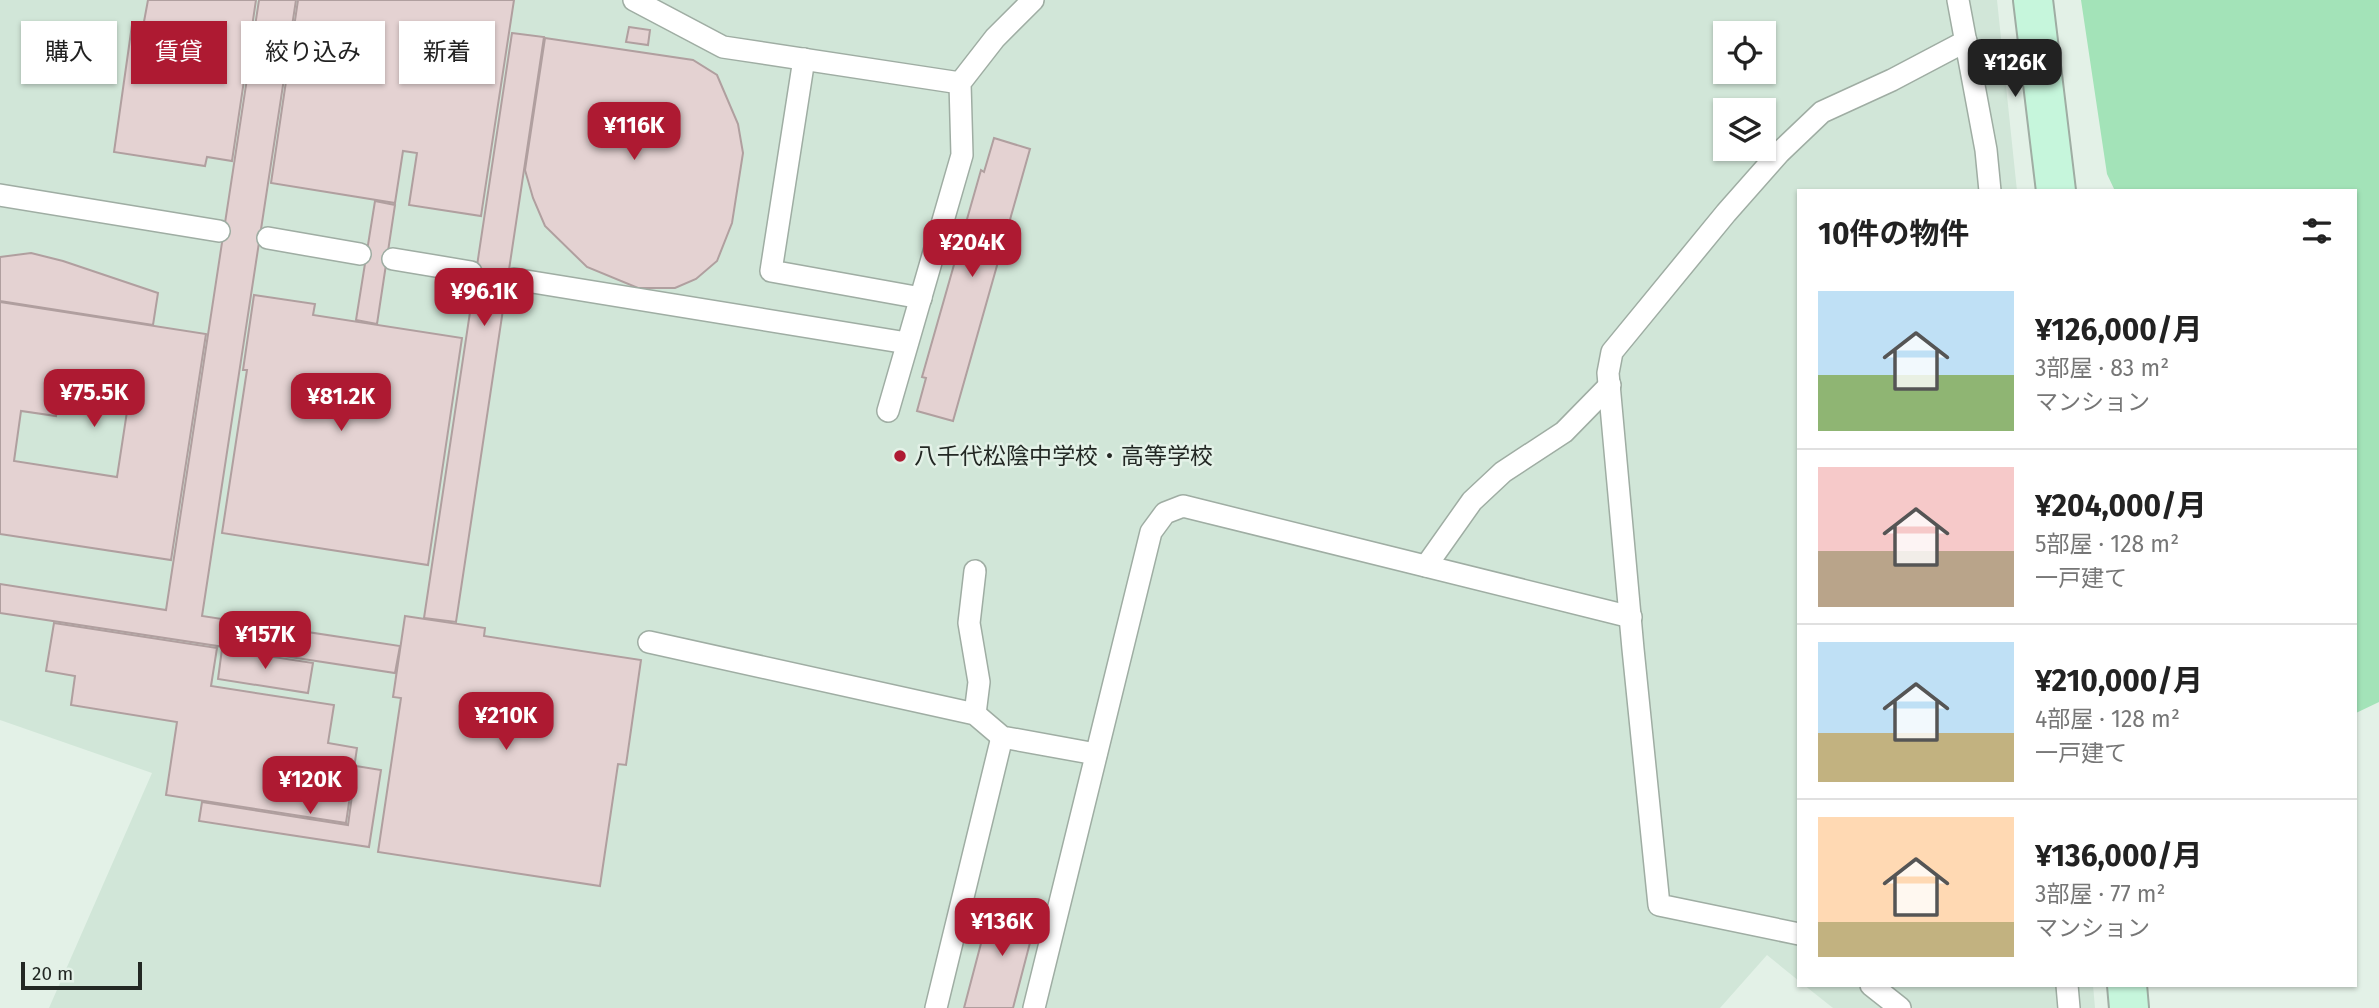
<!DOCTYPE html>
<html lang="ja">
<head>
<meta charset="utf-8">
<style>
  :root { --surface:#fff; --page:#f2f2f2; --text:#222; --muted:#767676; --line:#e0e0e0; --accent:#ae1a32 }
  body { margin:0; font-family:"Fira Sans","Noto Sans JP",sans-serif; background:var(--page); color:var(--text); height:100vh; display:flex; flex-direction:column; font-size:26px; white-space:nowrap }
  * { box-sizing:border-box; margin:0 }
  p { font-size:23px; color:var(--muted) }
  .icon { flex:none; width:38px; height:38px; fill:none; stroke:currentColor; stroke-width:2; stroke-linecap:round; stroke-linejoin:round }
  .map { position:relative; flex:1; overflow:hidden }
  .panel { position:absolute; left:1797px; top:189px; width:560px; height:798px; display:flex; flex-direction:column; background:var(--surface); border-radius:0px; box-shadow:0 2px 5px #0004 }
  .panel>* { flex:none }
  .guide { position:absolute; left:21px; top:21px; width:665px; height:63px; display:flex; gap:14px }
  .tools { position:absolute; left:1713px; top:21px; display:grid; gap:14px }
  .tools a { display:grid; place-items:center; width:63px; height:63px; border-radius:0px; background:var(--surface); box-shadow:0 2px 5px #0004; font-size:35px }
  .scale { position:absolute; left:21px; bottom:18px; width:121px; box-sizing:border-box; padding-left:7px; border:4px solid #232824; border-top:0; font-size:19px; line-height:24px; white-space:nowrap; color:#232824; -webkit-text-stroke:5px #e3f1e7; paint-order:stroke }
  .price { position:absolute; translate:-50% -60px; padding:0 16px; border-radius:14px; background:var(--accent); color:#fff; font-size:23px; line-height:46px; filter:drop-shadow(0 2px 4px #0008) }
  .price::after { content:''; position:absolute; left:50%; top:42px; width:21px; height:16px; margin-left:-10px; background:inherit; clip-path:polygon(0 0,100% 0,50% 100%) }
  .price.on { background:#222; color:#fff }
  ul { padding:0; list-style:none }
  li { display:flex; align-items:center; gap:21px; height:175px; padding:0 21px }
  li+li { border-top:2px solid var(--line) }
  li span { display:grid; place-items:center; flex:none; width:196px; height:140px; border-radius:0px; color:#555 }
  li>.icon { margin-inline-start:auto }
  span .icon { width:84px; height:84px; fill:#fffc; stroke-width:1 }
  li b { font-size:30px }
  h2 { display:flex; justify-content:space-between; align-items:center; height:84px; padding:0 21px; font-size:30px }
  .chip { padding:0 24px; border-radius:0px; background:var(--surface); box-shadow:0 2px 5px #0004; font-size:24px; line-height:63px }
  .chip.on { background:var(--accent); color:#fff }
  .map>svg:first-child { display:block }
</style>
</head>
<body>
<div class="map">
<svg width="2379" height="1008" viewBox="0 0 2379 1008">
  <rect width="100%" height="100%" fill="#e3f1e7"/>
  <!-- built -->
  <g fill="#d1e6d8" fill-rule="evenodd">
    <path d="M0,0H1997L2017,191H1799V981L1767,955L1720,1008H49L152,773L0,720ZM1726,33H1764V72H1726ZM1726,110H1764V149H1726Z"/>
    <polygon points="1804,985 2093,985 2095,1008 1833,1008"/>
  </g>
  <!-- green -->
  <polygon fill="#a3e3b8" points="2081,0 2379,0 2379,702 2356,713 2356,191 2115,191 2107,174"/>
  <!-- building -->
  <g fill="#e4d2d2" stroke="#b09f9f" stroke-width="2" fill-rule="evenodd">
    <polygon points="148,0 256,0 232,161 207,157 205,166 114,152 132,25 143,27"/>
    <polygon points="259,0 296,0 202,616 400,646 395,673 0,613 0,584 166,610"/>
    <polygon points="298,0 514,0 481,216 409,205 417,153 403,151 395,203 271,183"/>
    <polygon points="629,27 650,30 648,45 626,42"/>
    <polygon points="512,33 544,37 456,622 424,618"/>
    <polygon points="545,38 693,60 717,75 738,124 743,153 732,223 717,261 696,279 675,288 638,288 587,267 545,226 533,198 525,170"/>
    <polygon points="994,138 1030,149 953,421 917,411 926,378 922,377 981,170 984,172"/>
    <polygon points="375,201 395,205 377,324 356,320"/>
    <polygon points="31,253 63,261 158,293 153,325 0,301 0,257"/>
    <polygon points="254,295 315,304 313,315 462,338 428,565 222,533 247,370 243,370"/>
    <path d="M0,302L206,334L171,560L0,534ZM59,395L128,405L117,477L14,461L21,411L56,416Z"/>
    <polygon points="405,616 485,628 484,636 641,660 626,765 618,764 600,886 378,852 401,698 393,697"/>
    <polygon points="54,623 217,648 211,686 334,705 328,743 357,748 346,823 166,795 177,722 71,705 75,676 46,671"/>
    <polygon points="222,649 313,663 308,693 218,679"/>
    <polygon points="356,766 381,770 369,847 199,821 202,802 348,825"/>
    <polygon points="1000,902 1038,912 1013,1008 964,1008 989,913 996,915"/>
  </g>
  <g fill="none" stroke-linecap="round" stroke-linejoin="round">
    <!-- lane casing -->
    <g stroke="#9fada3" stroke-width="24">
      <g id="lane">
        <polyline points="634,0 723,47 960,83"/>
        <polyline points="1958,0 1986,150 1990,191"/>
        <polyline points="804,59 771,271 921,298"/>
        <polyline points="0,195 219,231"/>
        <polyline points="268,238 360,254"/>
        <polyline points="393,259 471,272"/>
        <polyline points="514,279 907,343"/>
        <polyline points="888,411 962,155 960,83 995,38 1033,0"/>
        <polyline points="1426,566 1472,501 1503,472 1564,432 1610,385"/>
        <polyline points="649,642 975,714 1002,737 1096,754"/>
        <polyline points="975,714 979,682 969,623 975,571"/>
        <polyline points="1799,934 1659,905 1633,649 1608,373 1612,352 1726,213 1779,153 1822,112 1892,80 1966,41"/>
        <polyline points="1871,985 1900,1008"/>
        <polyline points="2067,985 2069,1008"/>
        <polyline points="936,1008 1002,737"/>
        <polyline points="1034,1008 1151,532 1165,513 1183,506 1631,617"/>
      </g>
    </g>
    <!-- secondary casing -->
    <g stroke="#9fada3" stroke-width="42">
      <g id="secondary">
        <polyline points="2033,0 2056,191"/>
        <polyline points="2127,985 2129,1008"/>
      </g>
    </g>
    <!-- lane -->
    <use href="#lane" stroke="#fff" stroke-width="21"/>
    <!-- secondary -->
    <use href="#secondary" stroke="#c6f6dc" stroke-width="38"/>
  </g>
  <!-- markers -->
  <circle fill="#ae1a32" stroke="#e3f1e7" stroke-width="2.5" cx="900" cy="456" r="7"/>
  <g text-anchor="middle" stroke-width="5" stroke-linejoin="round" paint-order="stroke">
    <!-- poi labels -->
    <g font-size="23" fill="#232824" stroke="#e3f1e7" text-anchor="start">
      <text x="914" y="464">八千代松陰中学校・高等学校</text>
    </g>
  </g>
</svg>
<div class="tools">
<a><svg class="icon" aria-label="locate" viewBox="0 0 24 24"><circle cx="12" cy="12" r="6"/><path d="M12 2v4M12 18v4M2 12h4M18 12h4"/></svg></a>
<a><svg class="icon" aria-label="layers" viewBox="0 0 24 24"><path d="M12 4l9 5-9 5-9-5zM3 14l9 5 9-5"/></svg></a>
</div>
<div class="scale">20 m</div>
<b class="price on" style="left:2015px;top:99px">¥126K</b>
<b class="price" style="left:634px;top:162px">¥116K</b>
<b class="price" style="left:972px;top:279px">¥204K</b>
<b class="price" style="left:484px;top:328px">¥96.1K</b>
<b class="price" style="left:94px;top:429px">¥75.5K</b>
<b class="price" style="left:341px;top:433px">¥81.2K</b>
<b class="price" style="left:265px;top:671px">¥157K</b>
<b class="price" style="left:506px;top:752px">¥210K</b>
<b class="price" style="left:310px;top:816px">¥120K</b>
<b class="price" style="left:1002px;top:958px">¥136K</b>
<div class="guide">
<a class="chip">購入</a>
<a class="chip on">賃貸</a>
<a class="chip">絞り込み</a>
<a class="chip">新着</a>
</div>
<section class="panel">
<h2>10件の物件<svg class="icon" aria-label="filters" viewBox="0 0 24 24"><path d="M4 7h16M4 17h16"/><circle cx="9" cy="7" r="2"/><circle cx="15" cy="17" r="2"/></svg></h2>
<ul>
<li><span style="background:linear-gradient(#bfe0f5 60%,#8fb573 0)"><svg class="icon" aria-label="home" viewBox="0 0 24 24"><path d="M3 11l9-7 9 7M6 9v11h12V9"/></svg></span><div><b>¥126,000/月</b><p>3部屋 · 83 m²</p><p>マンション</p></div></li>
<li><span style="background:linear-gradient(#f6c9c9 60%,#b9a48a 0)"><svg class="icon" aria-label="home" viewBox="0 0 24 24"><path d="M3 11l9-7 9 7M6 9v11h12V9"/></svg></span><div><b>¥204,000/月</b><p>5部屋 · 128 m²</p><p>一戸建て</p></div></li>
<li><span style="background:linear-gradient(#bfe0f5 65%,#c2b280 0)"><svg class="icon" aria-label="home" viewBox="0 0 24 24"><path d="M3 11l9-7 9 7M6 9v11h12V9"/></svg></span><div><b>¥210,000/月</b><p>4部屋 · 128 m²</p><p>一戸建て</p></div></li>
<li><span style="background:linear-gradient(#ffd9b3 75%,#c2b280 0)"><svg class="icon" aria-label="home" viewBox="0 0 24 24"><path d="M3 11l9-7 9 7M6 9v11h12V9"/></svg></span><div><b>¥136,000/月</b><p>3部屋 · 77 m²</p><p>マンション</p></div></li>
</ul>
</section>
</div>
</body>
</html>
